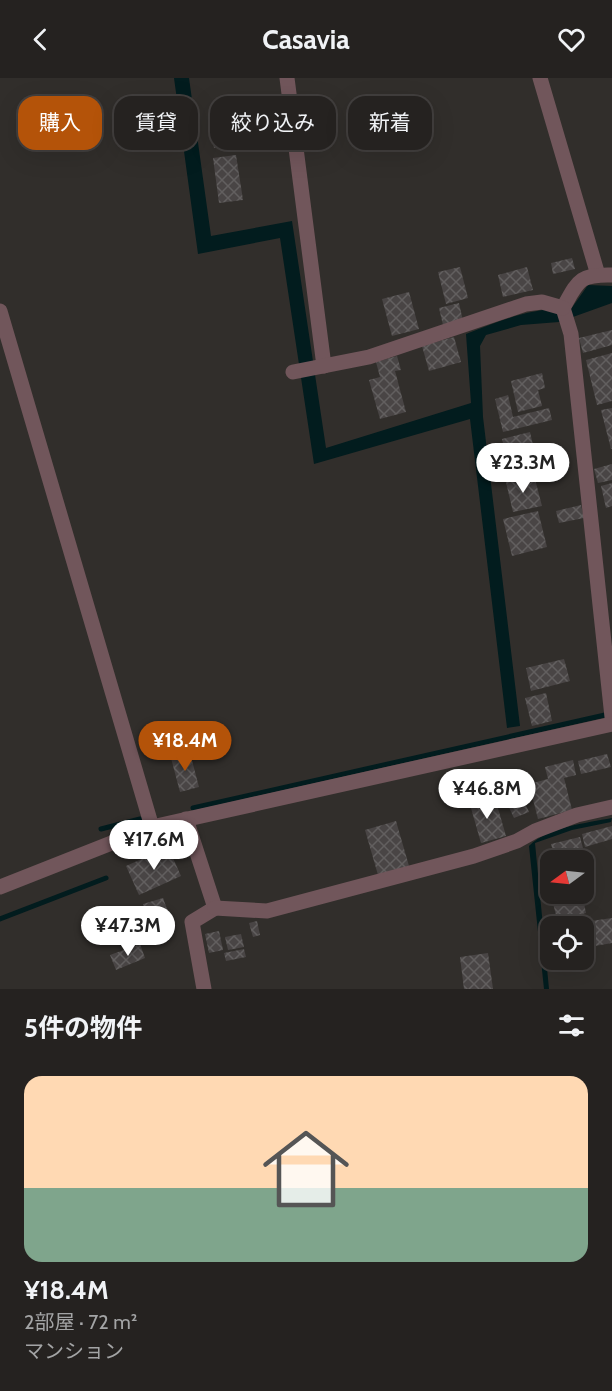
<!DOCTYPE html>
<html lang="ja">
<head>
<meta charset="utf-8">
<style>
  :root { --surface:#252220; --page:#312f2d; --text:#f1f3f6; --muted:#a3a4a5; --line:#423f3e; --accent:#b45309 }
  body { margin:0; font-family:Cabin,"Noto Sans JP",sans-serif; background:var(--page); color:var(--text); height:100vh; display:flex; flex-direction:column; font-size:22px; white-space:nowrap }
  * { box-sizing:border-box; margin:0 }
  p { font-size:20px; color:var(--muted) }
  .icon { flex:none; width:33px; height:33px; fill:none; stroke:currentColor; stroke-width:2; stroke-linecap:round; stroke-linejoin:round }
  .map { position:relative; height:911px; overflow:hidden }
  .panel { display:flex; flex-direction:column; background:var(--surface); flex:1 }
  .panel>* { flex:none }
  .top-card { position:absolute; left:18px; top:18px; width:576px; height:54px; display:flex; gap:12px }
  .needle { width:39px; rotate:255deg }
  .controls { position:absolute; left:540px; top:772px; display:grid; gap:12px }
  .controls a { display:grid; place-items:center; width:54px; height:54px; border-radius:12px; background:var(--surface); box-shadow:0 6px 24px #0002,0 0 0 2px var(--line); font-size:30px }
  .price { position:absolute; translate:-50% -51px; padding:0 14px; border-radius:21px; background:#fff; color:#222; font-size:20px; line-height:39px; filter:drop-shadow(0 2px 3px #0008) }
  .price::after { content:''; position:absolute; left:50%; top:36px; width:18px; height:14px; margin-left:-9px; background:inherit; clip-path:polygon(0 0,100% 0,50% 100%) }
  .price.current { background:var(--accent); color:#fff }
  ul { padding:0; list-style:none }
  li { display:grid; align-content:center; gap:12px; height:318px; padding:0 24px }
  li+li { border-top:2px solid var(--line) }
  li span { display:grid; place-items:center; height:186px; border-radius:18px; color:#555 }
  li>.icon { margin-inline-start:auto }
  span .icon { width:108px; height:108px; fill:#fffc; stroke-width:1 }
  li b { font-size:26px }
  h2 { display:flex; justify-content:space-between; align-items:center; height:72px; padding:0 24px; font-size:26px }
  .chip { padding:0 21px; border-radius:18px; background:var(--surface); box-shadow:0 6px 24px #0002,0 0 0 2px var(--line); font-size:21px; line-height:54px }
  .chip.current { background:var(--accent); color:#fff }
  header { display:flex; justify-content:space-between; align-items:center; height:78px; padding:0 24px; background:var(--surface); font-size:27px; font-weight:800 }
  .map>svg:first-child { display:block }
</style>
</head>
<body>
<header><svg class="icon" aria-label="back" viewBox="0 0 24 24"><path d="M15 5l-7 7 7 7"/></svg>Casavia<svg class="icon" aria-label="heart" viewBox="0 0 24 24"><path d="M12 20l-8-8c-3-5 5-10 8-4 3-6 11-1 8 4z"/></svg></header>
<div class="map">
<svg width="612" height="911" viewBox="0 0 612 911">
  <defs>
    <pattern id="building-cross-hatch" width="8" height="8" patternUnits="userSpaceOnUse" patternTransform="scale(1.5)"><rect width="8" height="8" fill="#494545"/><path d="M0 0l8 8M0 8l8-8" fill="none" stroke="#625f5f"/></pattern>
  </defs>
  <rect width="100%" height="100%" fill="#312e2b"/>
  <!-- water -->
  <g fill="#021c1e">
    <path d="M174,0H189L211,158L292,143L326,370L471,325L466,256C503,242 531,229 571,231L588,207L612,208V225L559,244L521,247L486,257L480,268L483,339L520,648L507,650L470,341L314,386L280,160L198,176Z"/>
    <path d="M612,740L611,744L572,752L535,765L549,911H544L529,768C548,749 586,745 612,740Z"/>
  </g>
  <g fill="none" stroke-linecap="round" stroke-linejoin="round">
    <!-- stream -->
    <g stroke="#021c1e" stroke-width="5">
      <polyline points="193,730 605,637"/>
      <polyline points="101,751 140,741"/>
      <polyline points="0,841 106,800"/>
    </g>
  </g>
  <!-- building -->
  <g fill="url(#building-cross-hatch)">
    <polygon points="234,31 239,66 214,70 209,34"/>
    <polygon points="236,77 243,122 219,125 213,80"/>
    <polygon points="572,180 575,191 553,196 551,185"/>
    <polygon points="460,189 468,220 446,226 438,194"/>
    <polygon points="527,189 533,212 503,219 498,197"/>
    <polygon points="409,214 419,251 392,258 382,221"/>
    <polygon points="459,225 463,243 443,247 439,230"/>
    <polygon points="612,252 612,267 583,275 579,260"/>
    <polygon points="454,259 461,284 429,293 422,268"/>
    <polygon points="612,275 612,323 597,327 586,282"/>
    <polygon points="397,278 401,292 395,293 406,334 380,341 369,302 380,299 376,284"/>
    <polygon points="542,295 545,310 538,312 542,328 518,334 511,303"/>
    <polygon points="508,317 513,339 549,330 552,342 503,354 495,321"/>
    <polygon points="612,330 612,371 611,371 601,332"/>
    <polygon points="530,354 536,380 508,387 502,361"/>
    <polygon points="567,377 570,389 531,399 528,386"/>
    <polygon points="612,386 612,402 598,405 594,391"/>
    <polygon points="515,397 517,405 535,401 542,428 513,434 505,400"/>
    <polygon points="612,405 612,428 606,430 601,408"/>
    <polygon points="581,427 584,440 559,445 556,433"/>
    <polygon points="538,433 547,469 512,478 503,441"/>
    <polygon points="564,581 570,603 531,613 526,590"/>
    <polygon points="546,615 552,643 532,648 525,620"/>
    <polygon points="190,675 199,709 180,714 171,680"/>
    <polygon points="607,676 611,689 581,696 578,683"/>
    <polygon points="573,682 576,697 564,700 572,732 538,741 529,706 548,701 545,689"/>
    <polygon points="485,718 488,729 497,727 506,758 481,765 469,723"/>
    <polygon points="522,718 529,734 514,740 507,725"/>
    <polygon points="396,743 409,788 378,797 365,752"/>
    <polygon points="612,748 612,761 585,769 582,756"/>
    <polygon points="580,759 590,796 584,798 584,783 556,783 551,766"/>
    <polygon points="168,769 181,798 139,817 126,788"/>
    <polygon points="551,816 582,816 586,835 557,842"/>
    <polygon points="163,820 171,842 151,849 143,826"/>
    <polygon points="612,840 612,865 595,868 591,843"/>
    <polygon points="257,843 260,857 253,859 249,845"/>
    <polygon points="219,853 223,872 209,875 205,856"/>
    <polygon points="241,856 244,869 228,872 225,859"/>
    <polygon points="140,866 145,880 116,892 110,877"/>
    <polygon points="244,871 246,879 226,883 224,875"/>
    <polygon points="488,875 493,911 464,911 460,879"/>
  </g>
  <g fill="none" stroke-linecap="round" stroke-linejoin="round">
    <!-- minor -->
    <g stroke="#71565b" stroke-width="15">
      <polyline points="287,0 324,288"/>
      <polyline points="540,0 598,197"/>
      <path d="M612,197C579,196 578,203 563,230L571,256L612,639"/>
      <polyline points="0,233 152,749"/>
      <polyline points="293,294 369,279 526,226 542,224 563,230"/>
      <polyline points="186,741 215,830 192,844 204,911"/>
      <polyline points="215,830 267,833 474,778 517,763 535,753 577,737 612,729"/>
    </g>
    <!-- tertiary -->
    <polyline stroke="#71565b" stroke-width="15" points="0,809 152,749 612,646"/>
  </g>
</svg>
<div class="controls">
<a><svg class="needle" viewBox="-14 -14 28 28"><path d="M0-13l5 13h-10z" fill="#e53935"/><path d="M0 13l5-13h-10z" fill="#a3a4a5"/></svg></a>
<a><svg class="icon" aria-label="locate" viewBox="0 0 24 24"><circle cx="12" cy="12" r="6"/><path d="M12 2v4M12 18v4M2 12h4M18 12h4"/></svg></a>
</div>
<b class="price" style="left:523px;top:416px">¥23.3M</b>
<b class="price current" style="left:185px;top:694px">¥18.4M</b>
<b class="price" style="left:487px;top:742px">¥46.8M</b>
<b class="price" style="left:154px;top:793px">¥17.6M</b>
<b class="price" style="left:128px;top:879px">¥47.3M</b>
<div class="top-card">
<a class="chip current">購入</a>
<a class="chip">賃貸</a>
<a class="chip">絞り込み</a>
<a class="chip">新着</a>
</div>
</div>
<section class="panel">
<h2>5件の物件<svg class="icon" aria-label="filters" viewBox="0 0 24 24"><path d="M4 7h16M4 17h16"/><circle cx="9" cy="7" r="2"/><circle cx="15" cy="17" r="2"/></svg></h2>
<ul>
<li><span style="background:linear-gradient(#ffd9b3 60%,#7fa58c 0)"><svg class="icon" aria-label="home" viewBox="0 0 24 24"><path d="M3 11l9-7 9 7M6 9v11h12V9"/></svg></span><div><b>¥18.4M</b><p>2部屋 · 72 m²</p><p>マンション</p></div></li>
</ul>
</section>
</body>
</html>
